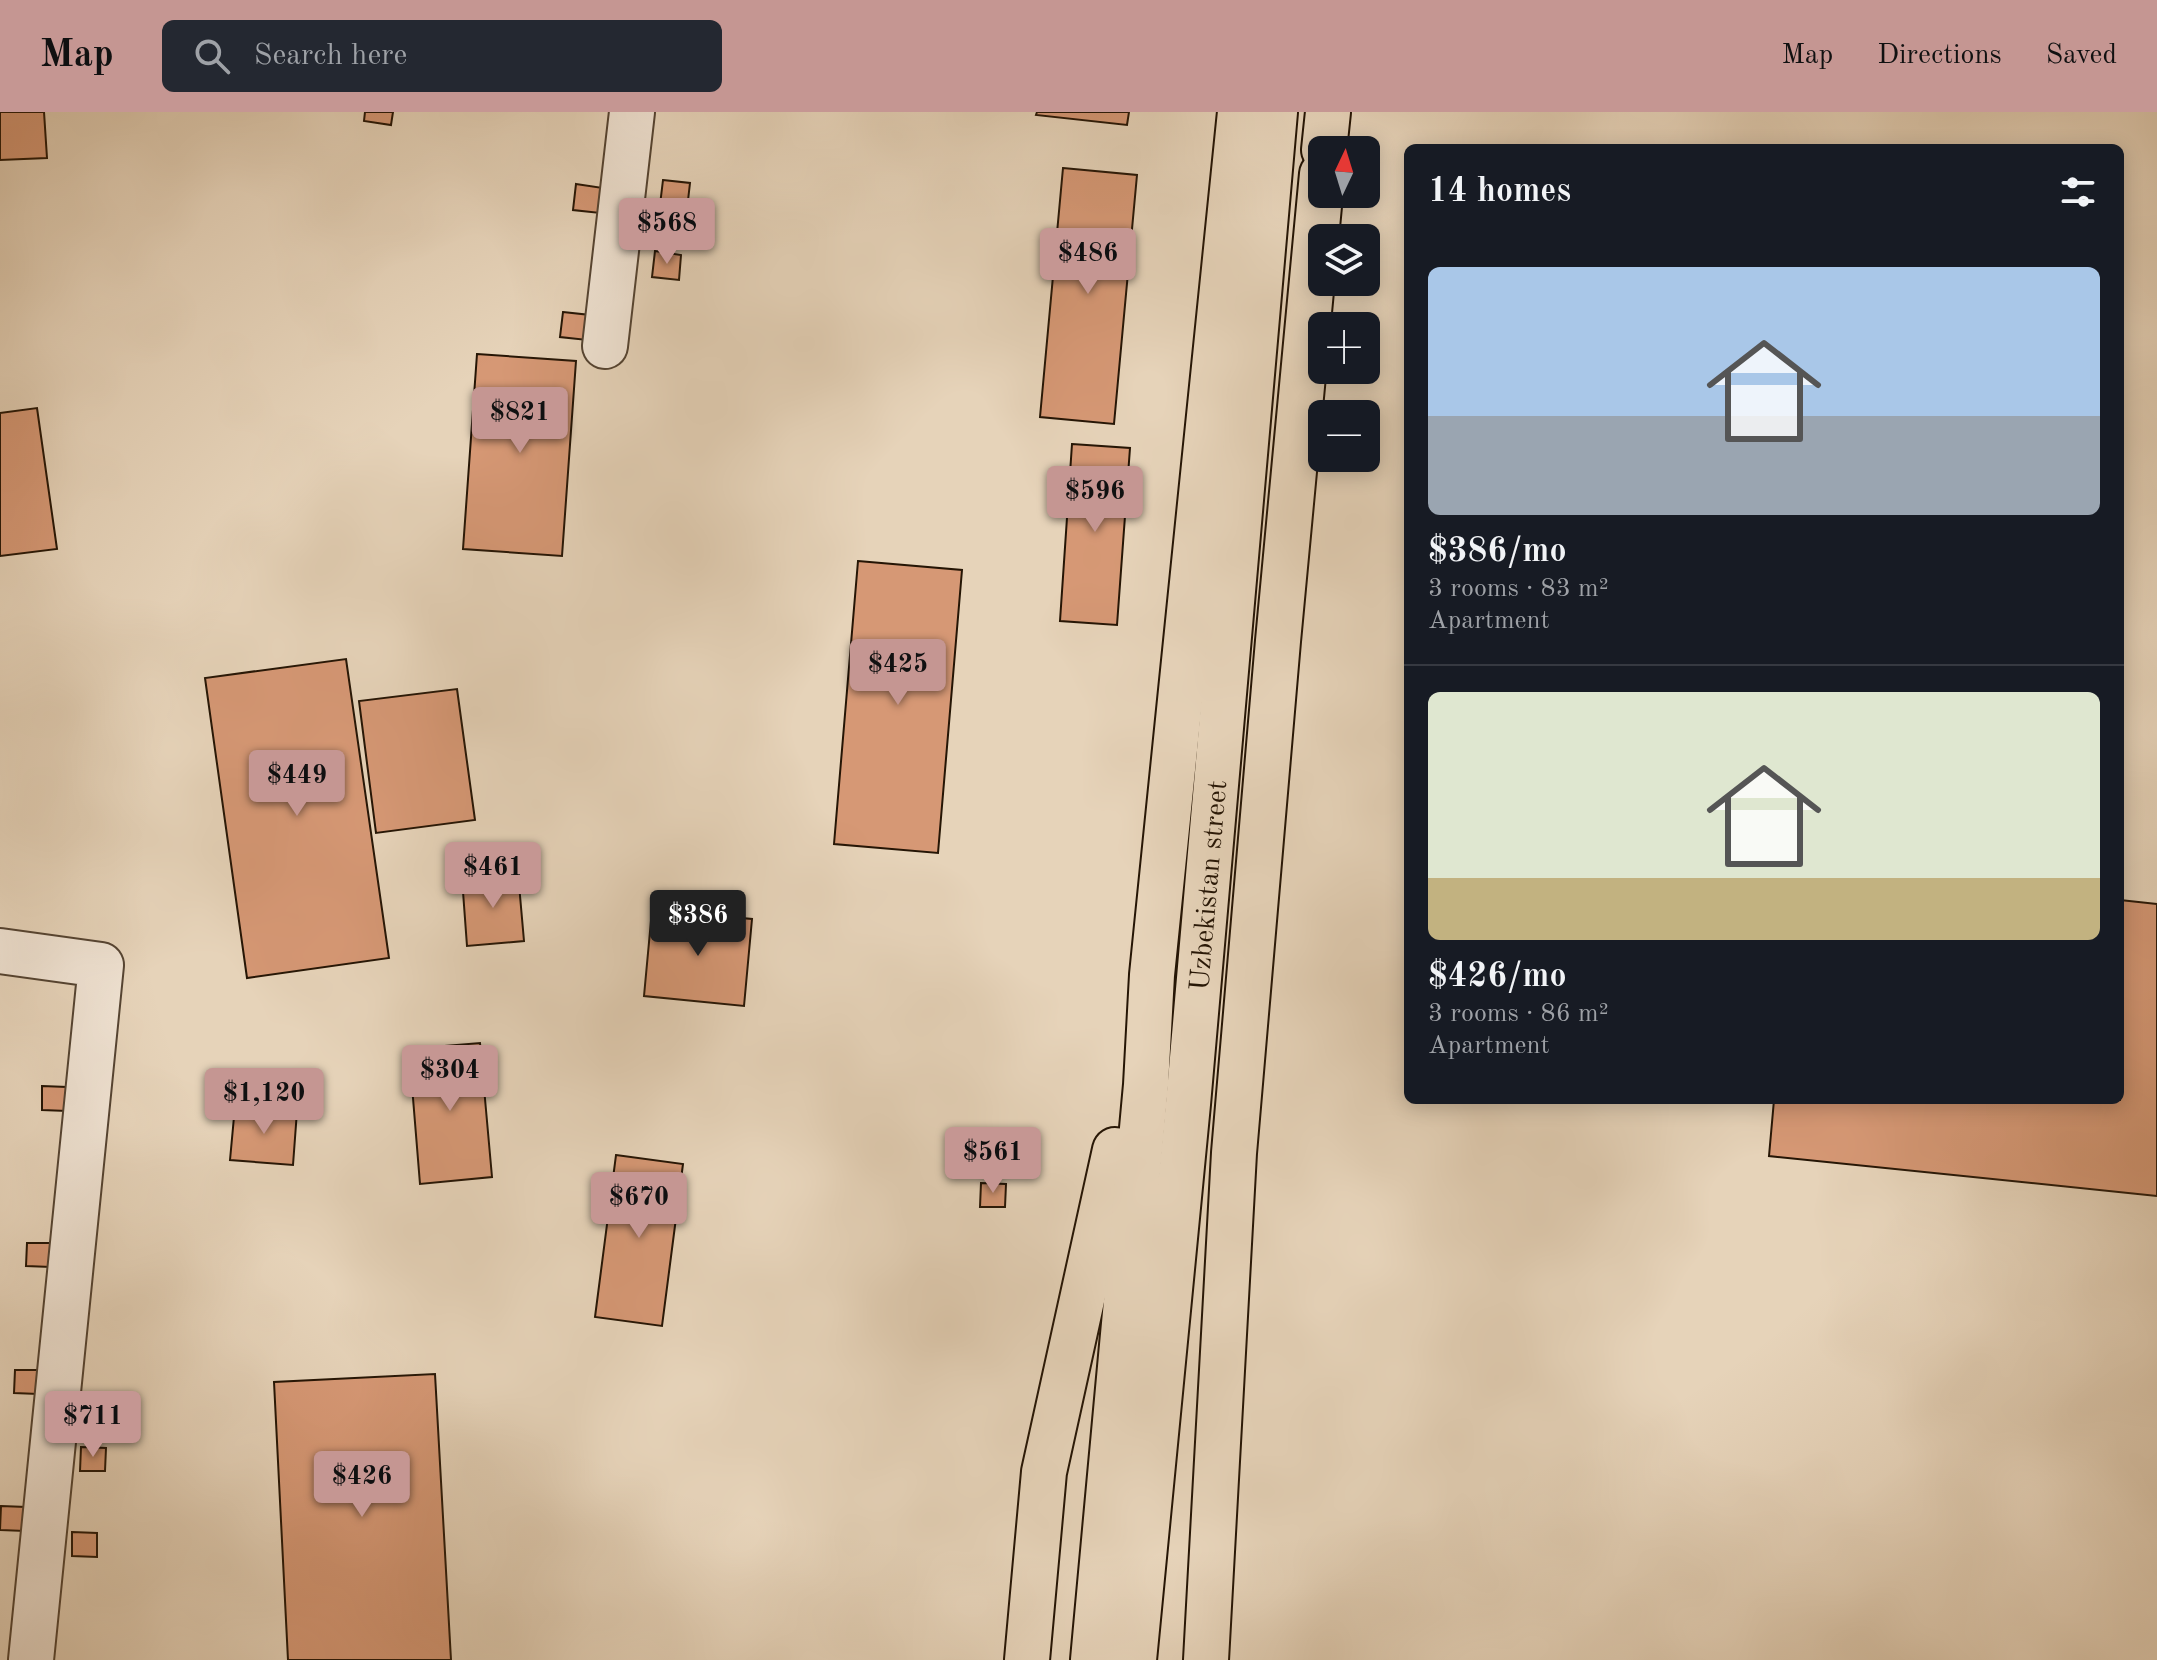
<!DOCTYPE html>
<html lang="en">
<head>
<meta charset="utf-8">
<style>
  :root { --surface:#171b24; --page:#242831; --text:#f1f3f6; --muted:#9ea1a6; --line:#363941; --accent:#c59692 }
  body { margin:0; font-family:"Old Standard TT",serif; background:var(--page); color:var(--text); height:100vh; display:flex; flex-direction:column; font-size:30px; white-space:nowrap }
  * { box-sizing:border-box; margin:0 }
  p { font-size:26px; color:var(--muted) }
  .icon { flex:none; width:44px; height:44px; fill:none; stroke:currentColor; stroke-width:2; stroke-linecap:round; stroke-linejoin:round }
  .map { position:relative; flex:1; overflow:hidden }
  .sheet { position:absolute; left:1404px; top:32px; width:720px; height:960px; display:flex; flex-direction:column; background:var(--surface); border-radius:12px; box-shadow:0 4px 20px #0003 }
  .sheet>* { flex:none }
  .needle { width:52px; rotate:4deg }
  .controls { position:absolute; left:1308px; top:24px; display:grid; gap:16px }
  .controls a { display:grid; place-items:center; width:72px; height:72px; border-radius:12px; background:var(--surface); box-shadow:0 4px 20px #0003; font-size:40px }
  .price { position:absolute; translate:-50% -68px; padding:0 18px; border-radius:8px; background:var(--accent); color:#111; font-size:26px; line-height:52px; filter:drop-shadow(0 2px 4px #0008) }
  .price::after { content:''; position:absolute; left:50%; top:48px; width:24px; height:18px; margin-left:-12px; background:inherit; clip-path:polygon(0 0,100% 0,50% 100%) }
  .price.active { background:#222; color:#fff }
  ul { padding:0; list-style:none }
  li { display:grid; align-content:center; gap:16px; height:424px; padding:0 24px }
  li+li { border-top:2px solid var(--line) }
  li span { display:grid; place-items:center; height:248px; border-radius:12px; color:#555 }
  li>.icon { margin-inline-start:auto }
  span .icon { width:144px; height:144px; fill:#fffc; stroke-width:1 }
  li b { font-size:34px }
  h2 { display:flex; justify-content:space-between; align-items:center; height:96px; padding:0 24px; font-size:34px }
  header { display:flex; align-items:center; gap:48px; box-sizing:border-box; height:112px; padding:0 40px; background:var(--accent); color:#111 }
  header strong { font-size:38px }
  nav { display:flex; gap:44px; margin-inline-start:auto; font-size:28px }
  .search { width:560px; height:72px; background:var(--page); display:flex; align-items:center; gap:20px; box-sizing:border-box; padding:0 28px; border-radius:12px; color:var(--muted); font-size:30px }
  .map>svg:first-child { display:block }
</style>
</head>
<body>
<header>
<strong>Map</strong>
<div class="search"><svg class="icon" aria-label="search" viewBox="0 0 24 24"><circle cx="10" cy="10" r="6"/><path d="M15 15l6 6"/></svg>Search here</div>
<nav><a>Map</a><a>Directions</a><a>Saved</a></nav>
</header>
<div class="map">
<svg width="2157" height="1548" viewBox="0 0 2157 1548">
  <rect width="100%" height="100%" fill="#e6d3b9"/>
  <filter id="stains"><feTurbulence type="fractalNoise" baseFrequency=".0025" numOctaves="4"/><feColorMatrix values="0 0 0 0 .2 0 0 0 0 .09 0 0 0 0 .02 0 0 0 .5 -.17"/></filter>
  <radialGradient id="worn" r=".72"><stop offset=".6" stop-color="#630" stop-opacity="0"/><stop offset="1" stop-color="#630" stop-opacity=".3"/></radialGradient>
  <!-- building -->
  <g fill="#d69875" stroke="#251505" stroke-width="2">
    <polygon points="0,0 44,0 47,46 0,48"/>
    <polygon points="365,0 393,0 391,13 364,9"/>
    <polygon points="1037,0 1129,0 1127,13 1036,3"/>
    <polygon points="1063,56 1137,63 1114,312 1040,305"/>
    <polygon points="663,68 690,71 687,97 660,93"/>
    <polygon points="576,72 603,76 600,101 573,98"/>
    <polygon points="655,139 681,143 679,168 652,165"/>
    <polygon points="563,200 590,203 587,228 560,225"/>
    <polygon points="477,242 576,249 562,444 463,437"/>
    <polygon points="37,296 57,437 0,444 0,301"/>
    <polygon points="1072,332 1130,336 1117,513 1060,509"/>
    <polygon points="858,449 962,458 938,741 834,732"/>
    <polygon points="346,547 389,846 247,866 205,566"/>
    <polygon points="457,577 475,708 376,721 359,589"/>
    <polygon points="518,761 524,829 467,834 462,766"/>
    <polygon points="2120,788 2157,792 2157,1084 1769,1044 1774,988 2120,988"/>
    <polygon points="652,798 752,807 744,894 644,884"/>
    <polygon points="480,931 492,1065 420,1072 409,937"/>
    <polygon points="42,974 67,975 67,999 42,998"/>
    <polygon points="235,994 297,999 293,1053 230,1048"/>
    <polygon points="616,1043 683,1052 662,1214 595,1205"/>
    <polygon points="981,1071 1006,1072 1005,1095 980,1095"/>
    <polygon points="27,1131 52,1131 51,1155 26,1154"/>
    <polygon points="15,1258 40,1258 38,1282 14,1281"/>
    <polygon points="435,1262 451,1548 288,1548 274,1270"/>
    <polygon points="81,1335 106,1336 105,1359 80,1359"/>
    <polygon points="1,1394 26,1395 25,1419 0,1418"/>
    <polygon points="72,1420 97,1421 97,1445 72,1444"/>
  </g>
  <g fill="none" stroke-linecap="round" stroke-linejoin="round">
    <!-- minor casing -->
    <g stroke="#554432" stroke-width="48">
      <g id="minor">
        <polyline points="605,234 632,0"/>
        <polyline points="0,839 101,853 31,1548"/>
      </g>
    </g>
    <!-- major casing -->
    <g stroke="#251505" stroke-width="48">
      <g id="major">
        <polyline points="1324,38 1328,0"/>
        <polyline points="1027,1548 1044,1360 1115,1038"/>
        <polyline points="1093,1548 1146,973 1152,863 1240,0"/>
        <path id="s1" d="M1134,1548L1188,992L1275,0"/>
        <polyline points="1206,1548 1234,1041 1278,529 1322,62"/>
      </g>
    </g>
    <!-- minor -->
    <use href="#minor" stroke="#efe2d2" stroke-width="44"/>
    <!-- major -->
    <use href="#major" stroke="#e6d3b9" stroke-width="44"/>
  </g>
  <g text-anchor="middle" stroke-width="7" stroke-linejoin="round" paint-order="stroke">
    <!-- street labels -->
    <g font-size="28" fill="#251505" stroke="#efe2d2">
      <text dy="10" stroke="none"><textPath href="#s1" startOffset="778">Uzbekistan street</textPath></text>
    </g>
  </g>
  <rect width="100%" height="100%" filter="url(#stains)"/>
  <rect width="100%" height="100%" fill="url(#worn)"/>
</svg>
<div class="controls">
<a><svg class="needle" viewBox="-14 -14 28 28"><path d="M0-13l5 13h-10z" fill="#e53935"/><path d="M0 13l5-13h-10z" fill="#9ea1a6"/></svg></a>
<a><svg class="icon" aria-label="layers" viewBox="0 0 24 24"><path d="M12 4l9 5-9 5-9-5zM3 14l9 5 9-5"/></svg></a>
<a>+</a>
<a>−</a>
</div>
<b class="price" style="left:667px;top:154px">$568</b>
<b class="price" style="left:1088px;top:184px">$486</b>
<b class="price" style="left:520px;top:343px">$821</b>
<b class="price" style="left:1095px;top:422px">$596</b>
<b class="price" style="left:898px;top:595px">$425</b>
<b class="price" style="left:297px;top:706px">$449</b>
<b class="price" style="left:493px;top:798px">$461</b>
<b class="price active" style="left:698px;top:846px">$386</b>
<b class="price" style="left:450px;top:1001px">$304</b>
<b class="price" style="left:264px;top:1024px">$1,120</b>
<b class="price" style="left:993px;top:1083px">$561</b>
<b class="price" style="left:639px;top:1128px">$670</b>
<b class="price" style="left:93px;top:1347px">$711</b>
<b class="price" style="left:362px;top:1407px">$426</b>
<section class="sheet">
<h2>14 homes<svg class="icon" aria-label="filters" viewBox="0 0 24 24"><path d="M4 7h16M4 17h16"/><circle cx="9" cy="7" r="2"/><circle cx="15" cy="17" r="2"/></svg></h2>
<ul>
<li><span style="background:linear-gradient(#a9c7e8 60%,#9aa5b1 0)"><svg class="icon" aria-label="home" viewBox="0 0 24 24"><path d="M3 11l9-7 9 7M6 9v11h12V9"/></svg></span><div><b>$386/mo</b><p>3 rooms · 83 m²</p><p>Apartment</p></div></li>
<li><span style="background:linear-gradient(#dfe7d0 75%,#c2b280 0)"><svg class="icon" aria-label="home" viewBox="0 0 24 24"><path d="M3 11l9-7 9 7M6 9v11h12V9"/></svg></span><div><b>$426/mo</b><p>3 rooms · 86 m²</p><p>Apartment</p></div></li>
</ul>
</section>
</div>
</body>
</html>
